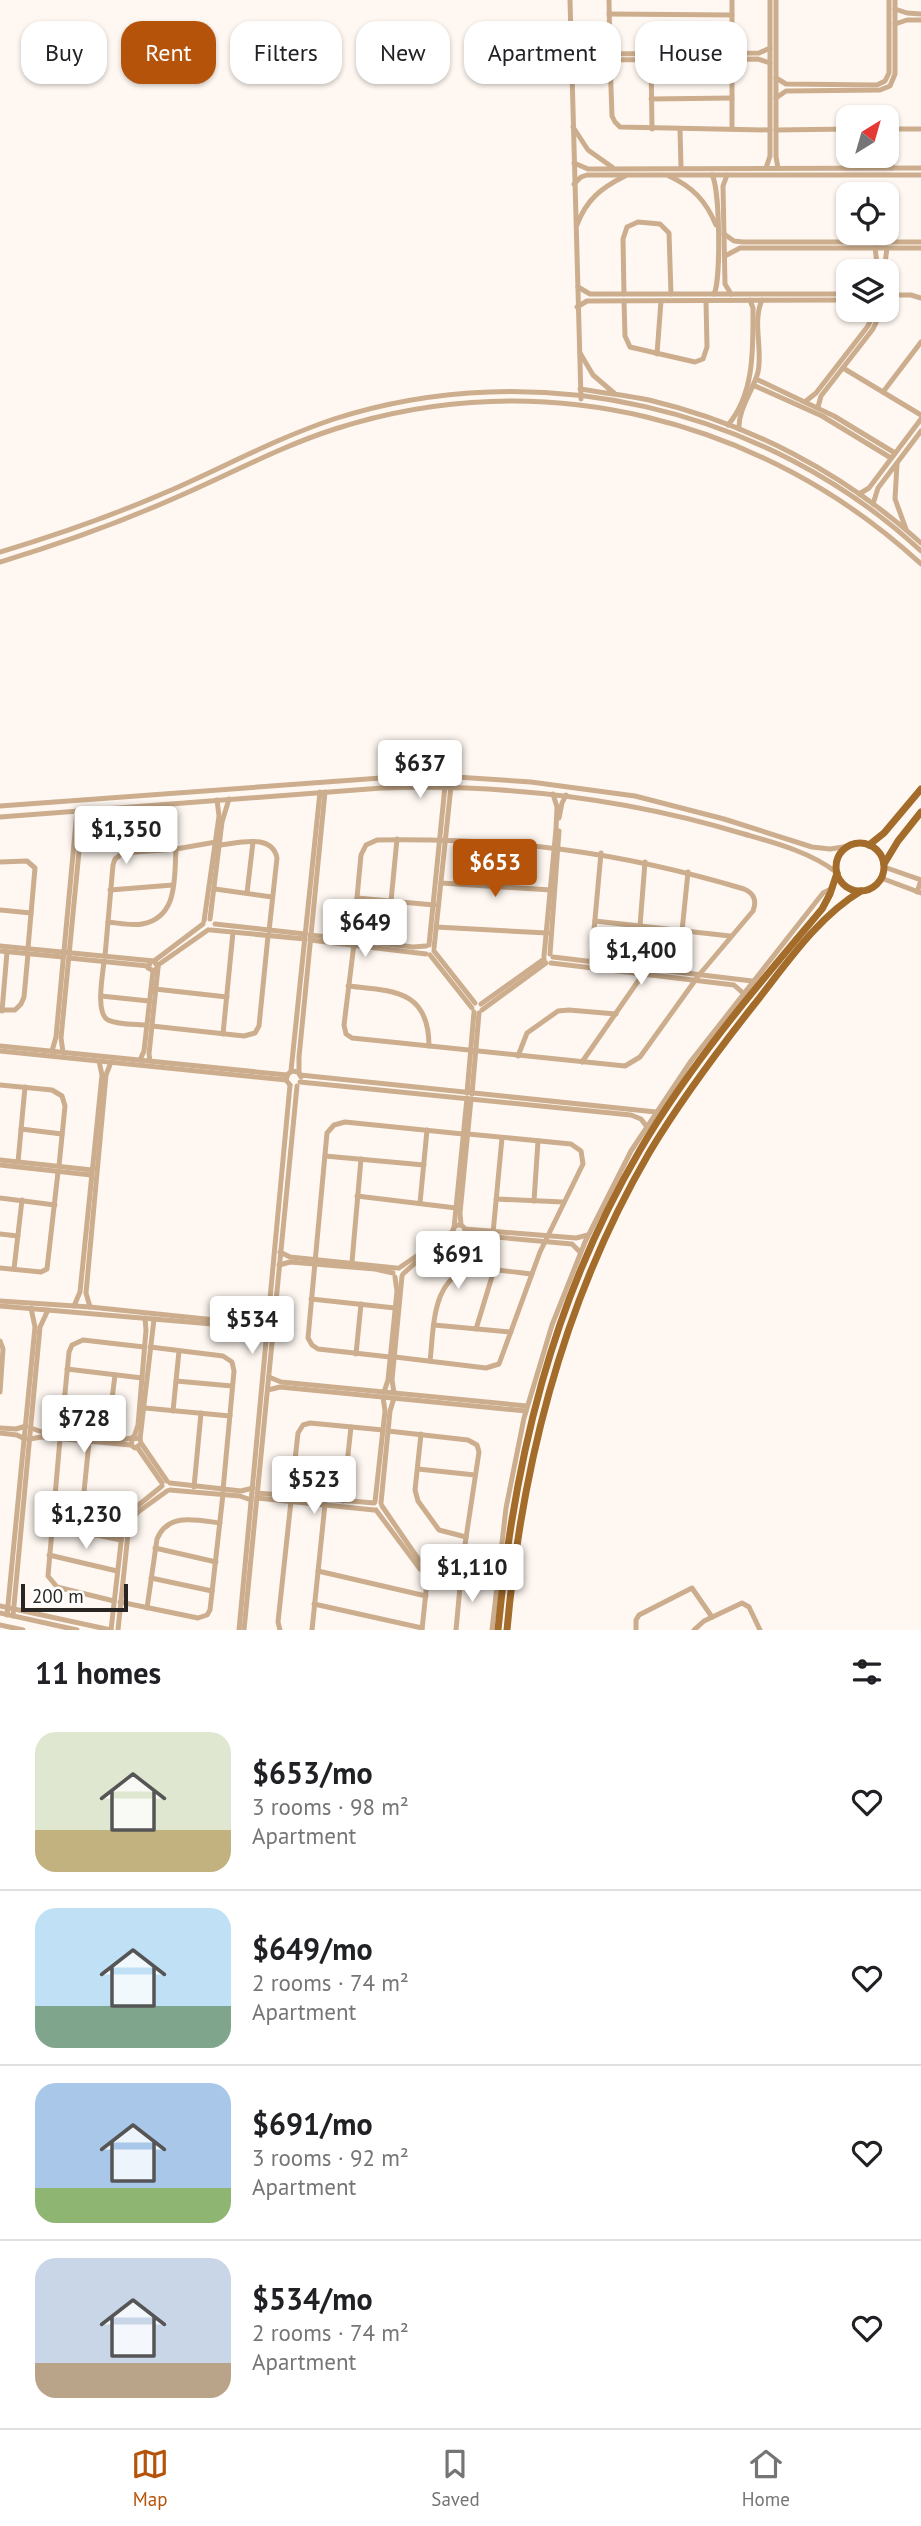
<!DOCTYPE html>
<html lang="en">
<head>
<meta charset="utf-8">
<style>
  :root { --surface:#fff; --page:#f6f6f6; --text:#202124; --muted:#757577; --line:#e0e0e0; --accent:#b45309 }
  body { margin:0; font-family:"PT Sans",sans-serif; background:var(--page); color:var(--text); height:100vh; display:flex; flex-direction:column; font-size:26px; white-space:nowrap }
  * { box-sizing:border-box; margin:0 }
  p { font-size:23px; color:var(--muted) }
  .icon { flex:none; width:38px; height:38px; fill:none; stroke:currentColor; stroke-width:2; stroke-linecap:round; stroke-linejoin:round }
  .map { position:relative; height:1630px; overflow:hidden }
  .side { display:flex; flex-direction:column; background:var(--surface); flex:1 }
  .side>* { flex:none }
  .guide { position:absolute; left:21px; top:21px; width:880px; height:63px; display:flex; gap:14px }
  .needle { width:46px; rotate:37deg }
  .tools { position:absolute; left:836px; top:105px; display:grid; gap:14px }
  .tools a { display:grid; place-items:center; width:63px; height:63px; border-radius:14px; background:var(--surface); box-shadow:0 2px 5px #0004; font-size:35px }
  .scale { position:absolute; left:21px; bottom:18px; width:107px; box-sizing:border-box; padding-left:7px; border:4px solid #282522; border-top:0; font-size:19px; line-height:24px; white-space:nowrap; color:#282522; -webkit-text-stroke:5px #fff; paint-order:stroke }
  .price { position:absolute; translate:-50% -60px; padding:0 16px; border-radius:7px; background:#fff; color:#222; font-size:23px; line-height:46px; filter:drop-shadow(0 2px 4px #0008) }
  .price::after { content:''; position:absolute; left:50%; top:42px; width:21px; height:16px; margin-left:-10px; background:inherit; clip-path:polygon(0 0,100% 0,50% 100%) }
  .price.selected { background:var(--accent); color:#fff }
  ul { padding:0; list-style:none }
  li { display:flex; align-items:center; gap:21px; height:175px; padding:0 35px }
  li+li { border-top:2px solid var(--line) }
  li span { display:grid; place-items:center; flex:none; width:196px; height:140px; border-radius:21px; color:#555 }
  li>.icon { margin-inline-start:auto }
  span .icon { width:84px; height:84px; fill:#fffc; stroke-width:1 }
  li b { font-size:30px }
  h2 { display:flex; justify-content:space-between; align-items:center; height:84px; padding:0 35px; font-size:30px }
  .pill { padding:0 24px; border-radius:21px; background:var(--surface); box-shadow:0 2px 5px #0004; font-size:24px; line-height:63px }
  .pill.selected { background:var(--accent); color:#fff }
  .dock { display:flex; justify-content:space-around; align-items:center; height:98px; border-top:2px solid var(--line); background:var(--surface); font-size:19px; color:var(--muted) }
  .dock a { display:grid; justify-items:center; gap:4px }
  .dock .selected { color:var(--accent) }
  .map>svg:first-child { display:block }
</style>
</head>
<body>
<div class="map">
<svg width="921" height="1630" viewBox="0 0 921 1630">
  <rect width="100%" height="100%" fill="#fff8f2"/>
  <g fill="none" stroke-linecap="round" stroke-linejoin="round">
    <!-- minor -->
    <g stroke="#ccae8e" stroke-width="5">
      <polyline points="570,0 581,399"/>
      <polyline points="609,0 610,54"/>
      <polyline points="776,0 776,157 778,168"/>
      <polyline points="895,9 907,13 921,14"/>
      <polyline points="609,14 732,15"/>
      <polyline points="895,24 907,20 921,20"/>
      <polyline points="571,50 588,54 759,53 770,48"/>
      <polyline points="732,53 732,0"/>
      <polyline points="610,59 612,116 615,122 620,127 770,130"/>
      <polyline points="651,59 652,129"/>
      <polyline points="571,64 588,60 758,59 770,63"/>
      <polyline points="776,78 786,84 877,85 885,81 889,73 889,0"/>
      <polyline points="776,98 786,91 880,90 890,86 895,74 895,0"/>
      <polyline points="651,99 732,98"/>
      <polyline points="573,127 588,150 612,167"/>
      <polyline points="680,129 681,168"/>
      <polyline points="732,129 732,59"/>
      <polyline points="887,129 921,129"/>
      <polyline points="776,130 849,129"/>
      <polyline points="574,163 588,169 921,168"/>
      <polyline points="766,168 770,156 770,0"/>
      <polyline points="892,168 893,129"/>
      <path d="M712,175C720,188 721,281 714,294"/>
      <polyline points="727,175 723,186 725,284 731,294"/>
      <path d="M669,176C693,187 706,201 716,225"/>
      <polyline points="574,184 581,177 587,175 921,175"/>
      <path d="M577,225C586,200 601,188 625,176"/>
      <polyline points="724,234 734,241 743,242 921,242"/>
      <polyline points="875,248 878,271"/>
      <polyline points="725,256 740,248 921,248"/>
      <polyline points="884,271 887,248"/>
      <polyline points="578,287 590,294 849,294"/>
      <polyline points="624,294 623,239 627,227 638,222 660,224 669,233 671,294"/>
      <polyline points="887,295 911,295 921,298"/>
      <polyline points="624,301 625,336 630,347 695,362 703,359 707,347 706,301"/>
      <polyline points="577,307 587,301 849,300"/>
      <polyline points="580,353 593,375 614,393"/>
      <polyline points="657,354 661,301"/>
      <polyline points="843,368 921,415"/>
      <polyline points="756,379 834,416 895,453"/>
      <polyline points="753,385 822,416 891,458"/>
      <path d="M580,389C603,393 626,395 649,400C750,424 844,473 921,543"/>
      <polyline points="883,392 921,342"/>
      <polyline points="806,401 816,393 868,326 875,310"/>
      <polyline points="818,407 821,396 873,329 882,310"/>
      <path d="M728,425C755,393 753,347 753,308L750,300"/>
      <path d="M739,429C738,409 753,391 758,372C763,349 752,322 762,300"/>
      <polyline points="897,464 895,499 906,529"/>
      <polyline points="859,494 869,488 921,419"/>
      <polyline points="873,504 878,488 921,431"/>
      <path d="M0,552C57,535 114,515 169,491C224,467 277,438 334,419C536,354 766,407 921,551"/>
      <path d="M0,562C63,543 124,521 184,494C234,472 282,446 335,429C541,362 764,419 921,564"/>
      <polyline points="0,806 381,778 456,777 531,782 635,796 724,819 812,847 830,849 850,846"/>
      <path d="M0,817L382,788C505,784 625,798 744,834C775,843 810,852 836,872"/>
      <polyline points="559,818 562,803 566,795"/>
      <path d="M220,845C238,843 272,833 277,858L269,931"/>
      <polyline points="0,862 27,861 35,868 28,948"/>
      <polyline points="884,867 921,880 917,892"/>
      <polyline points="881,878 921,893"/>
      <polyline points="441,883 551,890"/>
      <polyline points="215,889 272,897"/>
      <polyline points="110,890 173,885"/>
      <polyline points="247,893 253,842"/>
      <polyline points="357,898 434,905"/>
      <polyline points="391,901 397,839"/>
      <polyline points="0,910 31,913"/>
      <polyline points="210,919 222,822 229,799"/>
      <polyline points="204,921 219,816 217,800"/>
      <polyline points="595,921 730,936"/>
      <path d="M108,922C119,923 131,926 142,924C179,917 174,877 176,849"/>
      <polyline points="215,924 305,934"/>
      <polyline points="640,926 645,862"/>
      <polyline points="436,927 547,933"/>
      <polyline points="211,930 305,939"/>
      <polyline points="682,931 688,872"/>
      <polyline points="310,935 413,947 426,946"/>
      <polyline points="310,940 426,954"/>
      <path d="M353,940L361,855L366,845L377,840C510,838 617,851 744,889C754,893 757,901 753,911L699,975L640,1057L625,1066L352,1038L346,1034L344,1025L354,944"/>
      <polyline points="429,945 445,786"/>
      <polyline points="0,946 154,961 158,967 154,971 148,968 151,961"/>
      <polyline points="434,948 451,786"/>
      <polyline points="0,951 63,957"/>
      <polyline points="434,951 475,1003"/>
      <polyline points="550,954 559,831"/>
      <polyline points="430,955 472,1008"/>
      <polyline points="105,956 113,865 115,859 123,853 176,849 216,842"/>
      <polyline points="544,956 556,829 557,807 553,794"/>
      <polyline points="553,957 752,981"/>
      <polyline points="69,958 148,966"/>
      <path d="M104,961C103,974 95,1013 108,1020C118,1025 135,1024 147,1025"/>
      <polyline points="154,961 203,924"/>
      <polyline points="551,963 734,985 743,993"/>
      <polyline points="591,963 601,853"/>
      <polyline points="158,965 208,930"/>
      <path d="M348,986C392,991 429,989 429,1046"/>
      <polyline points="155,989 227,997"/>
      <polyline points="101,996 149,1001"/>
      <polyline points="481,1004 544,959"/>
      <polyline points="0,1010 15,1010 21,1004 24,997 28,954"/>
      <polyline points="482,1010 546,963"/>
      <polyline points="2,1011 7,952"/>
      <polyline points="152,1026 244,1036 255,1033 259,1026 268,936"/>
      <polyline points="223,1034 233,932"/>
      <polyline points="0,1046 287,1075"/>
      <polyline points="0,1051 286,1080 290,1085"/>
      <polyline points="52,1051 56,1037 77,811"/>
      <polyline points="63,1052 61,1038 83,810"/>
      <polyline points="518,1056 527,1033 558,1011 569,1010 616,1014"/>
      <polyline points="140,1060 144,1051 153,971"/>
      <polyline points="150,1061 149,1054 158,968"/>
      <polyline points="582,1062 643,974"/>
      <polyline points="291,1071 320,792"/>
      <polyline points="299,1073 299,1057 325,792"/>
      <polyline points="300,1075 656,1112"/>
      <polyline points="286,1080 288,1074 292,1071 298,1072 301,1077"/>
      <polyline points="300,1082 631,1115 641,1119 647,1127"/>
      <polyline points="0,1085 52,1090 62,1096 65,1106 59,1166"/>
      <polyline points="467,1093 474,1012"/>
      <polyline points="472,1094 479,1013"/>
      <polyline points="21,1129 62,1134"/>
      <polyline points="325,1156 424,1165"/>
      <polyline points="0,1160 92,1170"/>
      <polyline points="18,1162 25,1087"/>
      <polyline points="0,1165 91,1175"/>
      <polyline points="357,1196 456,1208"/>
      <polyline points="0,1198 55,1205"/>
      <polyline points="496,1199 563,1202"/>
      <polyline points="534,1201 538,1141"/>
      <polyline points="420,1203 427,1130"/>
      <polyline points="461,1225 460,1213 471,1099"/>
      <circle cx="459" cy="1231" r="6"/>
      <polyline points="454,1228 467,1098"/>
      <polyline points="465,1229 576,1238 588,1235"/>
      <polyline points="493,1233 502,1138"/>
      <polyline points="0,1234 18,1236"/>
      <polyline points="495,1237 572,1244 580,1252"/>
      <polyline points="280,1252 290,1257 396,1268"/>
      <polyline points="352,1262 361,1159"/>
      <polyline points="279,1265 290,1262 375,1269 393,1273"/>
      <polyline points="0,1268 41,1272 47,1269 58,1172"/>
      <polyline points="399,1268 453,1231"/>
      <polyline points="14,1269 22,1200"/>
      <polyline points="403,1274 415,1263 455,1236"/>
      <polyline points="311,1299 395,1308"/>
      <polyline points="0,1301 90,1307 254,1324 268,1322"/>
      <polyline points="0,1306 212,1324 254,1329 267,1334"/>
      <polyline points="74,1306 80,1292 102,1075 99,1061"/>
      <polyline points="90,1307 86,1293 106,1075 111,1062"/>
      <polyline points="434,1325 511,1332"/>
      <polyline points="476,1329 494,1270"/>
      <polyline points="0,1341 3,1349 0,1392"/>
      <polyline points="150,1347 223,1356 232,1362 234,1371 223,1490"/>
      <polyline points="356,1354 361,1304"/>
      <polyline points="390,1357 318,1349 312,1345 308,1338 327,1133 334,1125 345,1122 463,1134"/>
      <polyline points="395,1357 486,1368 499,1364 540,1252 583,1164 581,1151 571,1144 468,1134"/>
      <path d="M430,1361C434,1329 431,1271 477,1269C495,1269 514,1272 532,1274"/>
      <polyline points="67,1369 142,1378"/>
      <polyline points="269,1377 281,1382 527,1406"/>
      <polyline points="176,1381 232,1386"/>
      <polyline points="268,1390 280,1387 526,1411"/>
      <polyline points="384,1392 388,1380 397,1291 395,1277"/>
      <polyline points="394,1393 392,1380 402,1276"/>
      <polyline points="64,1406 110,1411"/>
      <polyline points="145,1408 230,1416"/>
      <polyline points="173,1411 179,1351"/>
      <polyline points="0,1428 16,1429 26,1426"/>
      <polyline points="31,1428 42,1432 120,1440 132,1438"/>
      <polyline points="388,1431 468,1440 477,1445 479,1452 461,1571"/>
      <polyline points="0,1433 17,1435 25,1439"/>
      <polyline points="61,1434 69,1352 72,1345 83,1340 144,1347"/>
      <polyline points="421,1434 415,1490 418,1501 439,1530 466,1537"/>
      <polyline points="134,1437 138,1425 146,1330 145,1318"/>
      <polyline points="30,1439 41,1437 131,1445 135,1448 141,1444 140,1439 133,1437 131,1445"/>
      <polyline points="60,1439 48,1576 57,1587 114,1601"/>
      <polyline points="107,1439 115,1375"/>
      <polyline points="140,1439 154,1319"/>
      <polyline points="141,1443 167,1481"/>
      <polyline points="137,1447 162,1483"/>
      <polyline points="295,1463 347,1468"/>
      <polyline points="418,1469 475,1475"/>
      <polyline points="170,1483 241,1491 253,1488"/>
      <polyline points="194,1487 201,1413"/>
      <polyline points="170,1490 240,1496 251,1500"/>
      <polyline points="257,1493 374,1503"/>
      <polyline points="55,1496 130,1512"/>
      <polyline points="291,1496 298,1433 303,1425 310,1423 383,1430"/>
      <polyline points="257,1498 374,1510"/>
      <polyline points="343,1501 351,1427"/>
      <polyline points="83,1502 89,1442"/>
      <polyline points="375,1502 385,1411 383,1397"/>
      <polyline points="381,1503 390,1411 394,1398"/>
      <polyline points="382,1506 419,1560 426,1566 484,1574 498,1570"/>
      <path d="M376,1510L420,1569C443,1581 475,1568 496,1585"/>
      <polyline points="52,1526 121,1540"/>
      <polyline points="155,1548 216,1562"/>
      <polyline points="49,1555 117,1571"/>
      <polyline points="318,1571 426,1596"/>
      <polyline points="151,1578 212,1591"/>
      <polyline points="120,1602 198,1618 207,1615 210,1610 223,1494"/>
      <polyline points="314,1604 422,1628"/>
      <polyline points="0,1606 111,1630"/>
      <path d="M147,1608L157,1539C168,1512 197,1520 220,1523"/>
      <polyline points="0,1613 77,1630"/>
      <polyline points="7,1615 35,1327 31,1308"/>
      <polyline points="13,1616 40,1327 48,1310"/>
      <polyline points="0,1625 23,1630"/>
      <polyline points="111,1630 123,1525 130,1512 162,1486"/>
      <polyline points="118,1630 129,1524 138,1512 167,1491"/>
      <polyline points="239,1630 290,1085"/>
      <polyline points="244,1630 297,1086"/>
      <polyline points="280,1630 278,1622 291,1501"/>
      <polyline points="312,1630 325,1504"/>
      <polyline points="422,1630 428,1572"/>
      <polyline points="456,1630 461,1576"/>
      <polyline points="492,1630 506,1508 524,1418 552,1325 585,1242 631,1151 691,1061 823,893 833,888"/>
      <polyline points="636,1630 636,1620 639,1615 692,1588 712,1617"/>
      <polyline points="694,1630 704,1621 742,1603 749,1607 760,1630"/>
    </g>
    <!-- major -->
    <g stroke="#a36c2a" stroke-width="7">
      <circle cx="860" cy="867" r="24"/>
      <polyline points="869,845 884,833 921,789"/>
      <polyline points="884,864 898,841 921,812"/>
      <path d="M498,1630C514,1459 552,1300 640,1150C691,1063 757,986 822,909L830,894L837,873"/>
      <path d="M507,1630C522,1462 564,1299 649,1153C680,1101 716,1053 753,1006C785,966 816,918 861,891"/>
    </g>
  </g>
</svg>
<div class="tools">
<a><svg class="needle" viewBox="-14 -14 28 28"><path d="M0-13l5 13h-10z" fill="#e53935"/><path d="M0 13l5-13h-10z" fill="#757577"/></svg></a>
<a><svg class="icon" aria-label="locate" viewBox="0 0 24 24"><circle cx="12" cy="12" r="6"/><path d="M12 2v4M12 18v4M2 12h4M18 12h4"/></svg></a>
<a><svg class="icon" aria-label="layers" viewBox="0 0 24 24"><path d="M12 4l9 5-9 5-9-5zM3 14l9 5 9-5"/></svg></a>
</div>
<div class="scale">200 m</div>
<b class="price" style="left:420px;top:800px">$637</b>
<b class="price" style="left:126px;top:866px">$1,350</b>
<b class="price selected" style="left:495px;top:899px">$653</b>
<b class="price" style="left:365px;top:959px">$649</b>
<b class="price" style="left:641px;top:987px">$1,400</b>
<b class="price" style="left:458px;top:1291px">$691</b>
<b class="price" style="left:252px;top:1356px">$534</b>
<b class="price" style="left:84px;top:1455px">$728</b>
<b class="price" style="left:314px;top:1516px">$523</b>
<b class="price" style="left:86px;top:1551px">$1,230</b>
<b class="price" style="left:472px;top:1604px">$1,110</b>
<div class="guide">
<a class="pill">Buy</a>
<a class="pill selected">Rent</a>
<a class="pill">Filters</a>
<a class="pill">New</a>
<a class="pill">Apartment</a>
<a class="pill">House</a>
</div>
</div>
<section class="side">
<h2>11 homes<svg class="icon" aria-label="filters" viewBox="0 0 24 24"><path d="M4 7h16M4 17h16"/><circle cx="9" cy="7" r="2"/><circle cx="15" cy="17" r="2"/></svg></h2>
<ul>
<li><span style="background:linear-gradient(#dfe7d0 70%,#c2b280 0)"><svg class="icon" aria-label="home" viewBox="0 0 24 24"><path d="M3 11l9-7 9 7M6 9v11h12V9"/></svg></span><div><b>$653/mo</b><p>3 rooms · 98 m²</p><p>Apartment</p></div><svg class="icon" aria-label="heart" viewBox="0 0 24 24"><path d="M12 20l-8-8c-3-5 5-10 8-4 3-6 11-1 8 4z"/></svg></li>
<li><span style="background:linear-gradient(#bfe0f5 70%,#7fa58c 0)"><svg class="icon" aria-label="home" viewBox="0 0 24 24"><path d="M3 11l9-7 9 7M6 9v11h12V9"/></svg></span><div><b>$649/mo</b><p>2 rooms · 74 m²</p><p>Apartment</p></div><svg class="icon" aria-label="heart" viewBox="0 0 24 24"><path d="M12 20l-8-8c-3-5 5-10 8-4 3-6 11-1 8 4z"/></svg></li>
<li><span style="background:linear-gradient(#a9c7e8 75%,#8fb573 0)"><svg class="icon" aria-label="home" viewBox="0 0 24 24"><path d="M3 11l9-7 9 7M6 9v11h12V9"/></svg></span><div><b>$691/mo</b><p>3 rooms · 92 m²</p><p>Apartment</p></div><svg class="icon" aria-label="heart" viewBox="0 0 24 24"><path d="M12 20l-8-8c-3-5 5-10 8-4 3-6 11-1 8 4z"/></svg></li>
<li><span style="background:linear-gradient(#c9d6e8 75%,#b9a48a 0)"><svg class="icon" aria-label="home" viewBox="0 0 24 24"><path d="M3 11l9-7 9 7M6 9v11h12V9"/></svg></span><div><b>$534/mo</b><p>2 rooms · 74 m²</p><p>Apartment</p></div><svg class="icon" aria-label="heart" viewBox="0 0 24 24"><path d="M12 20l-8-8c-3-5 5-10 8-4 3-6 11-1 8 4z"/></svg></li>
</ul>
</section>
<nav class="dock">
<a class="selected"><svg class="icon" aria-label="map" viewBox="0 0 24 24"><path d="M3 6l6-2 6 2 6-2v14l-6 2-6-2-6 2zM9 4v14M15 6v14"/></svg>Map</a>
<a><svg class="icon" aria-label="saved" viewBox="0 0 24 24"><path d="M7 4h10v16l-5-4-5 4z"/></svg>Saved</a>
<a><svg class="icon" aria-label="home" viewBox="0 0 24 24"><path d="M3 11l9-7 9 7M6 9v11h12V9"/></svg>Home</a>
</nav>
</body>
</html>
